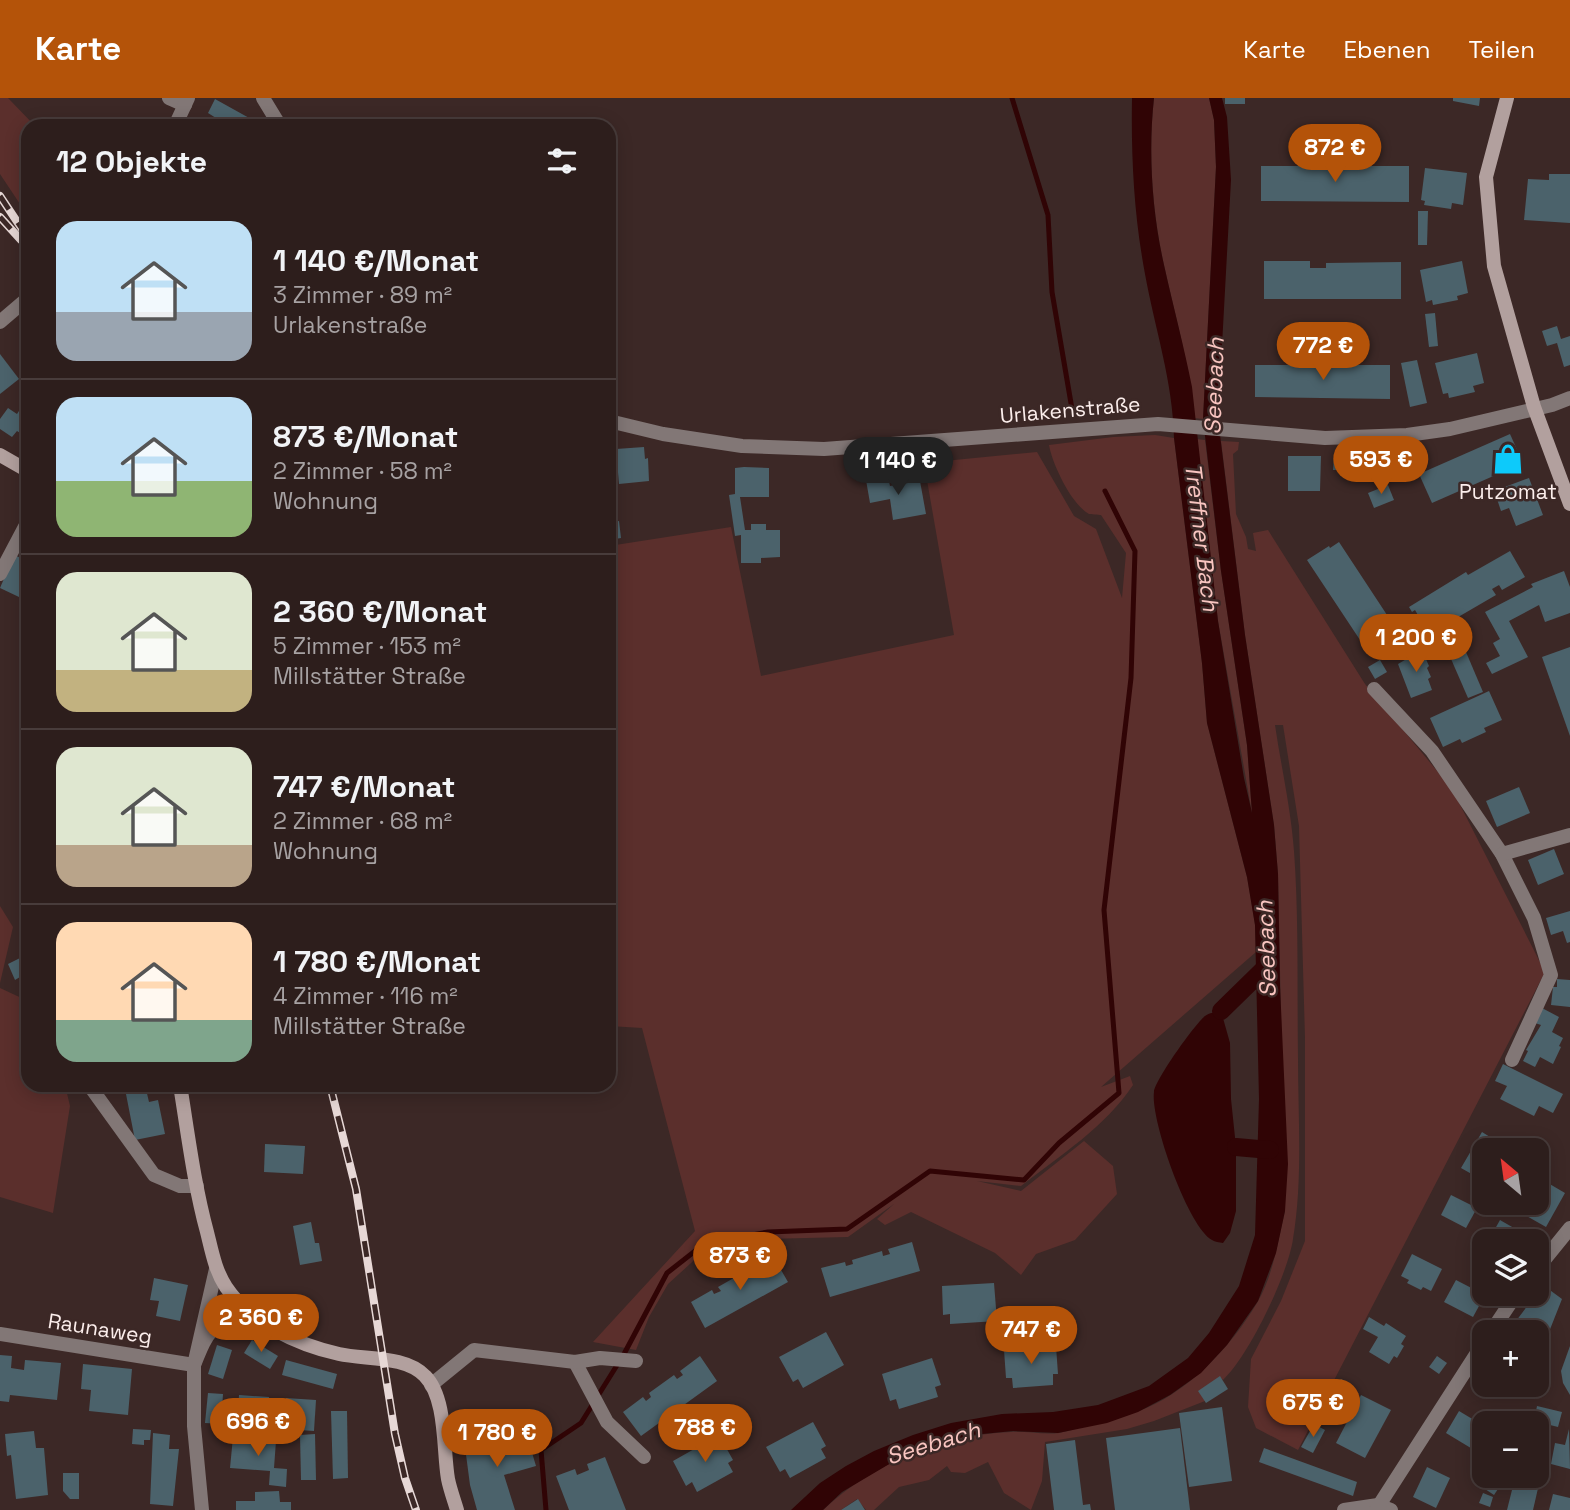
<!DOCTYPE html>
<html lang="de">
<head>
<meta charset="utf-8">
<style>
  :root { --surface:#2d1e1c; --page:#392b29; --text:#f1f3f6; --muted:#a7a2a3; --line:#483c3b; --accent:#b45309 }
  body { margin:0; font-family:"Space Grotesk",sans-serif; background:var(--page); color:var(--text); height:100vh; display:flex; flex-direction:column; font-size:26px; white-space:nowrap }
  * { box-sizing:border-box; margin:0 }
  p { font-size:23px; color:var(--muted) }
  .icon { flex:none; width:38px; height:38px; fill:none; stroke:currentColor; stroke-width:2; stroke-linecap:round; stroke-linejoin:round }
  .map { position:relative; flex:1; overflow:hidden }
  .details { position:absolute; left:21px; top:21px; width:595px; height:973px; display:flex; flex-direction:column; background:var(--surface); border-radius:21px; box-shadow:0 4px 18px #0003,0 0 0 2px var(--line) }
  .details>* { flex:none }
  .needle { width:46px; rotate:331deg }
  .controls { position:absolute; left:1472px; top:1040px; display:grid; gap:14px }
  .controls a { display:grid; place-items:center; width:77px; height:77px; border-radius:14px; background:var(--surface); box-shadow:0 4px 18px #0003,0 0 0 2px var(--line); font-size:35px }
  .price { position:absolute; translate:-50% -60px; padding:0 16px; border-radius:24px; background:var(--accent); color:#fff; font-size:23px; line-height:46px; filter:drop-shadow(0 2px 4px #0008) }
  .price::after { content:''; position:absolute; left:50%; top:42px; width:21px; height:16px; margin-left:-10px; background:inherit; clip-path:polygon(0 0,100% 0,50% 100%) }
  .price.selected { background:#222; color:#fff }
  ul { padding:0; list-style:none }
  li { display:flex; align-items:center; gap:21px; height:175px; padding:0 35px }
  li+li { border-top:2px solid var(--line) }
  li span { display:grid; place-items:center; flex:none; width:196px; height:140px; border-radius:21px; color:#555 }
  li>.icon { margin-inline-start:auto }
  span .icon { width:84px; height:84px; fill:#fffc; stroke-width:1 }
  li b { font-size:30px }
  h2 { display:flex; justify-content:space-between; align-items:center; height:84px; padding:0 35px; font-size:30px }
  header { display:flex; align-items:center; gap:42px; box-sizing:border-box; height:98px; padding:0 35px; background:var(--accent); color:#fff }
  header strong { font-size:33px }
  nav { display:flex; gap:38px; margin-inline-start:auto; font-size:24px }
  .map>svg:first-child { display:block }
</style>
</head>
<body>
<header>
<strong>Karte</strong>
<nav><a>Karte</a><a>Ebenen</a><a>Teilen</a></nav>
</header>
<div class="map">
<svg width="1570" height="1412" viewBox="0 0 1570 1412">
  <rect width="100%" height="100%" fill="#3c2826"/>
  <!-- green -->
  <g fill="#5b2f2c">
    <polygon points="0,0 8,0 35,28 28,28 28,118 0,76"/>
    <path d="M1154,0H1209L1214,22L1216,69L1203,321L1194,320C1190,267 1175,218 1164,167C1152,113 1148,54 1154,0Z"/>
    <path d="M1155,337L1174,340L1202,565L1207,625L1247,779L1255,827L1256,854L1101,989L1130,978L1133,987C1105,1029 1061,1057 1021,1088L977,1083L1021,1093L1084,1043L1113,1068L1117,1096L1075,1142L1036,1156L1021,1177L995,1155L911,1114L885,1127L877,1121L894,1106L848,1139L765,1141L702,1155L668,1186L649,1219L636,1252L593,1244L695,1133L642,930L609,928V448L731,429L761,578L954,537L924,365L1037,354L1074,418L1096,431L1122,500L1126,455L1101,417C1099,417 1090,416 1089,416C1071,406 1052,365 1049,347L1113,339Z"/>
    <polygon points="1197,341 1205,342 1221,473 1247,647 1252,715 1218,523"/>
    <path d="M1221,343L1239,344L1238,352L1233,356L1236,416L1246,439L1248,451L1256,453L1253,435L1268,432L1365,586L1452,691L1545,874L1298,1352L1256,1330L1248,1309L1251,1261L1281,1203L1305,1143V940L1299,728L1283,627H1275C1281,668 1291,711 1294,753C1299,822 1297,891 1298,960C1298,1020 1303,1081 1293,1141C1288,1176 1249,1258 1223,1282L1220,1279L1205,1303L1154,1323L1127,1331L1045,1344L1042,1383L1031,1412L1004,1395L988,1364L965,1375L951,1374L947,1368L929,1382L899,1389L874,1412H866L857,1401L841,1412H823C873,1365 942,1337 1011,1334C1027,1333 1043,1337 1059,1335C1071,1333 1083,1328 1095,1325C1109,1322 1123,1319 1136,1314C1186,1297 1231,1249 1257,1205C1273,1178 1278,1143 1285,1113L1278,776L1274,727L1245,537Z"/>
    <polygon points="0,808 13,829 0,885"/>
    <polygon points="0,890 28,903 28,987 65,987 70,1008 53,1115 0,1099"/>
  </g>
  <!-- water -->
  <g fill="#300405">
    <path d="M1132,0H1154C1148,54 1152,114 1164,167C1173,208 1184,248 1192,289L1218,523L1244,680L1252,715L1247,647L1221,473L1203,321L1216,69L1214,22L1209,0H1222L1227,19L1231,82L1218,321L1245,537L1274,727L1278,776L1280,888L1288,1066L1285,1113L1276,1155L1258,1203L1227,1247L1201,1275L1170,1297L1138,1314L1107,1325L1058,1335L1013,1333L972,1337L942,1344L891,1365L842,1394L823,1412H791L820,1385L846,1368L874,1353L913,1337L951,1325L1002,1316L1053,1314L1098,1307L1149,1288L1188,1260L1209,1235L1239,1188L1255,1137L1259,1001L1255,827L1247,779L1207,625L1202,565L1174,340C1173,284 1155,231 1145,176C1134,117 1131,60 1132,0Z"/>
    <path d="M1221,913L1230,945L1231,1001L1236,1049V1113L1230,1135L1223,1145C1219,1144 1215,1144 1212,1142C1188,1129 1150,1021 1154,994C1155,982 1195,926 1205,918C1209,915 1216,914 1221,913Z"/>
  </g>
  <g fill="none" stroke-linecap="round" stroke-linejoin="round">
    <!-- stream -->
    <g stroke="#300405" stroke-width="5">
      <polyline points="1012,0 1048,117 1052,194 1072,311"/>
      <polyline points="546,1412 541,1352 581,1325 624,1256 667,1175 704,1146 768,1134 847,1131 930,1073 1024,1082 1059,1045 1119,995 1104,812 1131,580 1135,453 1105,393"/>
    </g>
    <!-- canal -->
    <g stroke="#300405" stroke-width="18">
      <polyline points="1221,913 1267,868"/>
      <polyline points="1236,1049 1270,1052"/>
    </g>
  </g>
  <!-- building -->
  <g fill="#4b626b">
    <rect x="1225" y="0" width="20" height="6"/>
    <polygon points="1453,0 1480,0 1479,8 1453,3"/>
    <polygon points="215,1 251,21 248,28 212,28 216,20 208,15"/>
    <polygon points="1261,68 1409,68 1409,104 1261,103"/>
    <polygon points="1425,70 1467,75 1463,107 1452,105 1451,111 1424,107 1425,103 1421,102"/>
    <polygon points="1549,76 1570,76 1570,125 1524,122 1528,81 1549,82"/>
    <polygon points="1418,113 1428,113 1427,147 1418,147"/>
    <polygon points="1264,163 1310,163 1310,170 1326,170 1326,165 1401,164 1401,201 1264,201"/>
    <polygon points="1462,163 1468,195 1457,198 1458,202 1433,207 1432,202 1426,204 1420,172"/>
    <polygon points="1435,215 1438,248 1429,249 1425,216"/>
    <polygon points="1557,228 1561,241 1570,238 1570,267 1564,269 1557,245 1547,248 1542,233"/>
    <polygon points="1477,255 1484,285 1473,288 1475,294 1449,300 1448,295 1443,296 1435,265"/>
    <polygon points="0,256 19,281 0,296"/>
    <polygon points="1417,262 1427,305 1410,309 1401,265"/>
    <polygon points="1255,267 1390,267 1390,301 1255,299"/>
    <polygon points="28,299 28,340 17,333 12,339 0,331 0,321 8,310 17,316"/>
    <polygon points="1510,336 1523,365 1432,405 1419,376"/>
    <polygon points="644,349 645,361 648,360 649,383 619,386 616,351"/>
    <polygon points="1288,358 1321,358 1320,393 1288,393"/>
    <polygon points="1334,359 1350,360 1349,372 1333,372"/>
    <polygon points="744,369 769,370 769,399 740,399 745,432 751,432 751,426 766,426 766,432 780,432 780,459 761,460 761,465 741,465 741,437 735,438 729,397 735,396 735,370"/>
    <polygon points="888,379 890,388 920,383 926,416 893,422 890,401 870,405 866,382"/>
    <polygon points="1529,380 1543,417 1516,428 1509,410 1501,413 1495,395 1502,392 1502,390"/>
    <polygon points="1388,387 1394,402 1374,410 1368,395"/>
    <polygon points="609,418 612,424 619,423 621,440 609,442"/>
    <polygon points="1339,444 1389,520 1380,525 1382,528 1360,542 1307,462 1329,448 1330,450"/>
    <polygon points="1510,453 1525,479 1502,492 1499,487 1492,491 1496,497 1429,536 1415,512 1412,514 1409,509 1466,474 1468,477"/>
    <polygon points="14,457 28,463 28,479 19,499 0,490"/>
    <polygon points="1564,473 1570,489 1570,515 1545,524 1539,507 1509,523 1528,559 1492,576 1486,565 1500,558 1493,545 1500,541 1485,514 1533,489 1531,486"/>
    <polygon points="1456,533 1461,543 1452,547 1447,537"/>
    <polygon points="1394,537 1401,546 1393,552 1387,543"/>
    <polygon points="1463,547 1483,594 1468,600 1448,554"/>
    <polygon points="1570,549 1570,638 1542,559"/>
    <polygon points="1422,552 1429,568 1427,570 1431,579 1428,581 1432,592 1411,600 1398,566"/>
    <polygon points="1380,562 1387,574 1375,581 1368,569"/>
    <polygon points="1489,593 1502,622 1484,630 1486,634 1462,645 1460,641 1443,649 1430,620"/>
    <polygon points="1519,689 1530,715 1497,729 1486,703"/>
    <polygon points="1554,751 1564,776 1538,787 1528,762"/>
    <polygon points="1570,813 1570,844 1567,845 1563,833 1551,837 1546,820"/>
    <polygon points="28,856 28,899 20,879 15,882 8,866"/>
    <polygon points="1557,881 1570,882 1570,909 1551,907 1553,889 1557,889"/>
    <polygon points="1542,910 1559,919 1552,934 1563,940 1559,948 1561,949 1553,966 1540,959 1535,969 1523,963 1528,953 1526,952 1541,927 1535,925"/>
    <polygon points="1503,966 1563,996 1553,1015 1539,1008 1534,1018 1500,1001 1507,988 1495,983"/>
    <polygon points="145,987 149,1004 158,1002 165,1036 135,1042 125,991"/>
    <polygon points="1482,1034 1498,1044 1494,1052 1484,1052 1484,1083 1461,1070"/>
    <polygon points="265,1046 305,1048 303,1076 264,1074"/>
    <polygon points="1536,1078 1565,1095 1546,1129 1516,1112 1520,1104 1536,1104"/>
    <polygon points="1451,1097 1477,1110 1466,1130 1441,1117"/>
    <polygon points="1500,1122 1526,1137 1523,1143 1484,1143 1484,1153 1476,1148 1485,1134 1491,1138"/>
    <polygon points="311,1124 315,1145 319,1145 322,1163 300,1167 293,1128"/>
    <polygon points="912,1144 920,1173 830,1199 821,1170 845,1164 846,1168 853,1166 852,1162 882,1153 883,1158 890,1156 888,1151"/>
    <polygon points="1412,1156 1442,1171 1431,1193 1423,1189 1421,1192 1407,1185 1409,1182 1401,1178"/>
    <polygon points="773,1158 788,1184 705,1230 691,1204 712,1192 714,1196 721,1193 718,1189 746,1173 748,1178 754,1174 751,1170"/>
    <polygon points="154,1180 188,1187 180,1223 156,1218 159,1203 150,1202"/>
    <polygon points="1456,1182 1485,1197 1473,1219 1444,1204"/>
    <polygon points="994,1185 997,1223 950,1226 950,1216 943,1217 942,1188"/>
    <polygon points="1543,1187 1562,1201 1545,1244 1536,1238 1536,1234 1531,1234 1516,1223"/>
    <polygon points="1369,1219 1384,1228 1386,1225 1406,1238 1401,1246 1404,1248 1397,1260 1394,1258 1389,1266 1369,1254 1378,1239 1363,1231"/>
    <polygon points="826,1234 844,1267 803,1290 798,1281 793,1284 779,1259"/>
    <polygon points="252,1242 278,1258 270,1271 244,1255"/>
    <polygon points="217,1247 232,1252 223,1281 208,1276"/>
    <polygon points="1056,1248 1058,1276 1053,1276 1053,1287 1013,1290 1012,1280 1006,1280 1004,1252"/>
    <polygon points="1570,1248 1570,1297 1563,1285 1561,1273"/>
    <polygon points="0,1257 12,1258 11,1270 24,1272 25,1262 61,1265 57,1302 10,1297 9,1304 0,1303"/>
    <polygon points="700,1258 717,1283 641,1338 623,1314 643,1299 646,1303 651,1299 649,1295 674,1277 677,1281 683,1277 680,1273"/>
    <polygon points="1437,1258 1447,1265 1439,1276 1429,1269"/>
    <polygon points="932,1260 941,1287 935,1289 938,1299 899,1311 896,1301 890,1303 882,1276"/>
    <polygon points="286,1262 337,1276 333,1291 282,1277"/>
    <polygon points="83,1266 132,1271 128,1317 89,1313 91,1292 81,1291"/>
    <polygon points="1220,1278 1228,1291 1206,1305 1198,1293"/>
    <polygon points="1341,1281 1350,1286 1347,1293 1337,1287"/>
    <polygon points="1482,1286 1528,1286 1517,1301 1504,1292 1499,1299"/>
    <polygon points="208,1295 223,1296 221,1326 205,1325"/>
    <polygon points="239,1297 269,1299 267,1329 237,1327"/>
    <polygon points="1361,1297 1391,1312 1365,1360 1336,1345"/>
    <polygon points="286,1300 316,1302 314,1333 284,1331"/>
    <polygon points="1537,1308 1562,1314 1558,1329 1534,1323"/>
    <polygon points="1222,1309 1232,1383 1189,1389 1179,1315"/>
    <polygon points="331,1313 347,1313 348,1380 333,1381"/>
    <polygon points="1459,1313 1484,1328 1484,1358 1446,1335"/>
    <polygon points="813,1324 826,1348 821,1351 826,1360 790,1380 785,1371 780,1374 766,1349"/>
    <polygon points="1314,1326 1325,1332 1313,1355 1301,1349"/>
    <polygon points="1180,1330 1190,1412 1115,1412 1106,1340"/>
    <polygon points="133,1331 151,1332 150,1342 144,1342 144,1347 132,1346"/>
    <polygon points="525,1331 536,1368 504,1377 515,1412 477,1412 470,1387 465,1349"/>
    <polygon points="1569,1331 1570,1371 1551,1366 1555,1345 1565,1347"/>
    <polygon points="34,1333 36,1350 44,1350 48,1397 16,1401 11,1357 7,1358 5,1336"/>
    <polygon points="153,1335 170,1337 169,1351 179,1351 173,1408 150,1406"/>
    <polygon points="315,1336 316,1382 301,1382 300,1337"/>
    <polygon points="719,1337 733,1362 728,1365 733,1374 697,1394 692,1384 686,1388 673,1363"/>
    <polygon points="233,1339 276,1343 274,1370 287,1371 286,1389 269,1387 270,1373 230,1370"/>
    <polygon points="1075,1342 1083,1407 1090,1406 1091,1412 1054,1412 1046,1346"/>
    <polygon points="1264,1350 1357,1384 1353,1398 1259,1364"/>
    <polygon points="605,1359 626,1412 569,1412 556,1378 575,1371 577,1377 589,1372 587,1366"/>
    <polygon points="1427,1369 1450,1380 1436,1410 1413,1399"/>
    <polygon points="63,1375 79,1375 79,1401 70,1401 63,1393"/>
    <polygon points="1515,1380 1539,1386 1533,1412 1507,1412"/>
    <polygon points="1488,1381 1500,1388 1494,1397 1482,1389"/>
    <polygon points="279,1393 280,1404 291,1404 291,1412 236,1412 236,1403 255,1403 255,1394"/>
    <polygon points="1483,1395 1493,1399 1490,1409 1479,1405"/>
    <polygon points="1553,1396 1570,1400 1570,1412 1549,1412"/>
    <polygon points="858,1401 865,1412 841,1412"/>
  </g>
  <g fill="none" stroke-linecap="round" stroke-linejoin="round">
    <!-- street -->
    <g stroke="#827776" stroke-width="14">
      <polyline points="169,0 185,7"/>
      <polyline points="263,0 280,28"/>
      <polyline points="175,28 188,0"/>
      <polyline points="0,224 28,200"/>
      <polyline points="609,323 663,336 742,348 824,351 1158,326 1325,340 1407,337 1450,331 1552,307 1570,300"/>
      <polyline points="0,476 28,423"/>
      <polyline points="1374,591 1432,653 1502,756 1534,820 1551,877 1512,962"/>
      <polyline points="1502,756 1570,737"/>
      <polyline points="89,987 154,1077 180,1088 197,1088"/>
      <polyline points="1536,1172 1570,1130"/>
      <polyline points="1491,1234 1517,1195"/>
      <path d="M0,1236L194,1267C209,1230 210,1229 246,1213"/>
      <polyline points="575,1264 607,1324 644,1359"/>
      <polyline points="431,1287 474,1252 575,1264 600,1260 636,1263"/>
      <polyline points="202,1412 194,1328 194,1267 216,1171"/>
      <polyline points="1344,1412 1378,1407 1391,1412"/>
      <polyline points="1376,1412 1484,1244"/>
    </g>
    <!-- secondary -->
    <g stroke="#b2a09e" stroke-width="14">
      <polyline points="1507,0 1486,79 1494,168 1534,309 1570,406"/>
      <polyline points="0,357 28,373"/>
      <path d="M180,987C188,1036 194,1086 207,1134C212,1154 215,1172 226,1189C250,1225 298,1247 339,1256C365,1262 405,1257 425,1278C447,1300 443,1353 448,1381C450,1391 454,1402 457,1412"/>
    </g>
    <!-- rail casing -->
    <g stroke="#e7d8d6" stroke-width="8">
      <g id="rail">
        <polyline points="0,98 28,140"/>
        <polyline points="0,119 21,142"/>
        <polyline points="330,987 356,1091 395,1336 405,1380 416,1412"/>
      </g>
    </g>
    <!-- rail -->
    <use href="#rail" stroke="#3c2826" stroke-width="5" stroke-dasharray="16" stroke-linecap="butt"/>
  </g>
  <!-- icons -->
  <defs>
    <g id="shop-bare" transform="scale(2.415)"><path d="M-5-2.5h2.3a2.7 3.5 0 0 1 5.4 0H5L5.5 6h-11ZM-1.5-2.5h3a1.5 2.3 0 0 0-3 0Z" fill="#0dcafa" stroke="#3c2826" stroke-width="2.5" paint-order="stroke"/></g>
  </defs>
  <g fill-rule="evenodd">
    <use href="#shop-bare" x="1508" y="361"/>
  </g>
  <g text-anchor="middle" stroke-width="5" stroke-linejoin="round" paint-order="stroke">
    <!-- street labels -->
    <g font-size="21" fill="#fceeec" stroke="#3c2826">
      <text transform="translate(1070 312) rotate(-5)" y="7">Urlakenstraße</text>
      <text transform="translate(100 1231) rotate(9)" y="7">Raunaweg</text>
    </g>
    <!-- poi labels -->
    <g font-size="21" fill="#fceeec" stroke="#3c2826">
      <text x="1508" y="401">Putzomat</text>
    </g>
    <!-- water labels -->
    <g font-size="23" font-style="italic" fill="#f9c5c0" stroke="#3c2826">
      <text transform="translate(1214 288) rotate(-88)" y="8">Seebach</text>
      <text transform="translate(1202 439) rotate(83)" y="8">Treffner Bach</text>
      <text transform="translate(1266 851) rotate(-92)" y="8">Seebach</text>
      <text transform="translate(933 1345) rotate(-17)" y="8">Seebach</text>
    </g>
  </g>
</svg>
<div class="controls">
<a><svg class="needle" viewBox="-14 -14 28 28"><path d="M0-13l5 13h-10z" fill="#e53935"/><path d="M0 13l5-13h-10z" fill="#a7a2a3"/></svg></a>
<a><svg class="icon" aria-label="layers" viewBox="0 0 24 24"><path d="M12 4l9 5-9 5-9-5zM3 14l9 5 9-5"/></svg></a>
<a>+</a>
<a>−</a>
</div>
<b class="price" style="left:1335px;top:86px">872 €</b>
<b class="price" style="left:1323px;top:284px">772 €</b>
<b class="price" style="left:1381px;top:398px">593 €</b>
<b class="price selected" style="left:898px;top:399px">1 140 €</b>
<b class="price" style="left:1416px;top:576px">1 200 €</b>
<b class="price" style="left:740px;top:1194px">873 €</b>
<b class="price" style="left:261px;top:1256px">2 360 €</b>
<b class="price" style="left:1031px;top:1268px">747 €</b>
<b class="price" style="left:1313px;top:1341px">675 €</b>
<b class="price" style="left:258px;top:1360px">696 €</b>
<b class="price" style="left:705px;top:1366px">788 €</b>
<b class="price" style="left:497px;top:1371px">1 780 €</b>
<section class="details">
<h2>12 Objekte<svg class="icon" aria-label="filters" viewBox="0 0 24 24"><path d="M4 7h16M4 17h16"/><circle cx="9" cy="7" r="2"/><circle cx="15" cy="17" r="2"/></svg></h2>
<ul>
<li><span style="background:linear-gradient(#bfe0f5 65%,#9aa5b1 0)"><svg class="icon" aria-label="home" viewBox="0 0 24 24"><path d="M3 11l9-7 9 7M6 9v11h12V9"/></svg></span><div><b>1 140 €/Monat</b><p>3 Zimmer · 89 m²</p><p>Urlakenstraße</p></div></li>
<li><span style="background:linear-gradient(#bfe0f5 60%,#8fb573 0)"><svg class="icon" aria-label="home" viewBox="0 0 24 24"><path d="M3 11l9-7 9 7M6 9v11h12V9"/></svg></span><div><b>873 €/Monat</b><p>2 Zimmer · 58 m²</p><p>Wohnung</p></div></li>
<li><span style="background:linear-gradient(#dfe7d0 70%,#c2b280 0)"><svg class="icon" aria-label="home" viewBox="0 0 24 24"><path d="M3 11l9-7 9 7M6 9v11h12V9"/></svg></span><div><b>2 360 €/Monat</b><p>5 Zimmer · 153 m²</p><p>Millstätter Straße</p></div></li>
<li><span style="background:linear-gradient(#dfe7d0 70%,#b9a48a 0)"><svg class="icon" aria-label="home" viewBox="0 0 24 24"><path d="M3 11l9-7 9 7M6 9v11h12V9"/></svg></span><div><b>747 €/Monat</b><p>2 Zimmer · 68 m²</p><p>Wohnung</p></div></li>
<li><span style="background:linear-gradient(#ffd9b3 70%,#7fa58c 0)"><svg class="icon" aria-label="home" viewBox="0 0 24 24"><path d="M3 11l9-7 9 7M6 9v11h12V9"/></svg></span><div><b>1 780 €/Monat</b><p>4 Zimmer · 116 m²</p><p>Millstätter Straße</p></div></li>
</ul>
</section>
</div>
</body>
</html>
